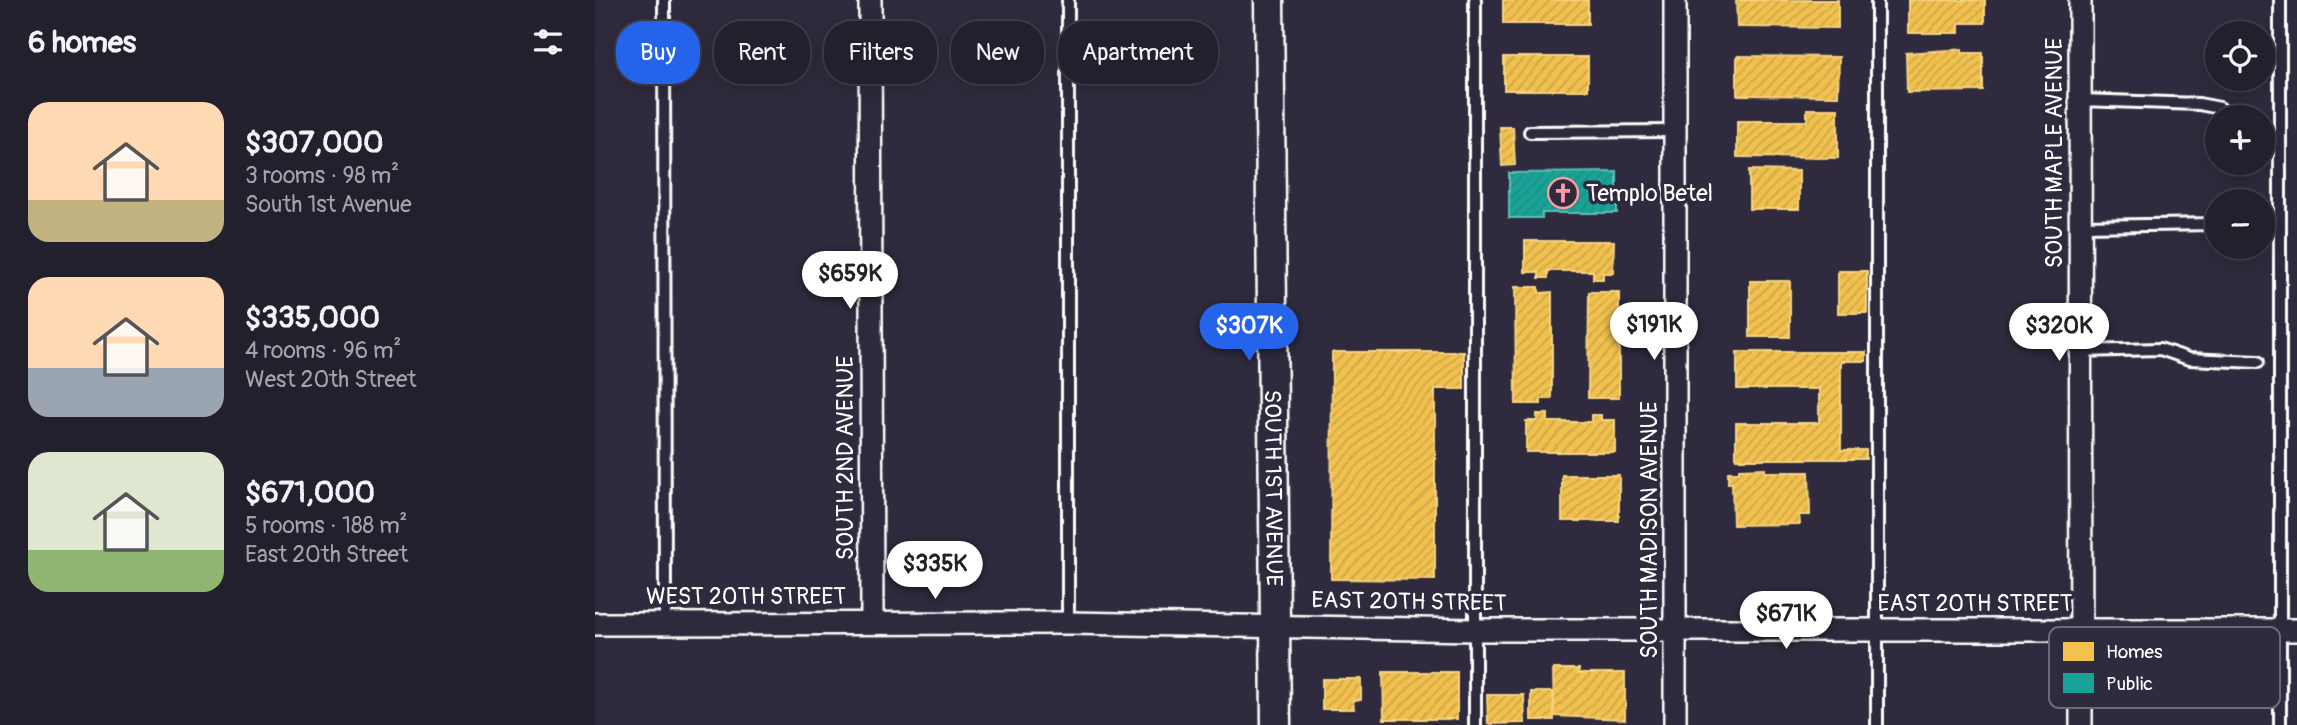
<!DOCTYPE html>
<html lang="en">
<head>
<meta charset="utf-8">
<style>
  :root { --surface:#23202e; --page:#2f2d3a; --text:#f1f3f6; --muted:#a3a3aa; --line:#403e4a; --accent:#2563eb }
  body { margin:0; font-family:Pangolin,sans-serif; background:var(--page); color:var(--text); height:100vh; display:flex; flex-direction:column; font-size:26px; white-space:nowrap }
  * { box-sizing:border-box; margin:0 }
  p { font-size:23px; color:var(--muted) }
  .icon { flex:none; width:38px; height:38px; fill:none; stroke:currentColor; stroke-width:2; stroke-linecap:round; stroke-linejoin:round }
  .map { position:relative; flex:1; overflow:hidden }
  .sheet { display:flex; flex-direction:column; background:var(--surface); width:595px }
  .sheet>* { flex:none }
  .top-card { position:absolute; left:21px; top:21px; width:665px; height:63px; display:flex; gap:14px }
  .buttons { position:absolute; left:1610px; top:21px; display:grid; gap:14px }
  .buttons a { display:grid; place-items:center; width:70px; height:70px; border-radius:50%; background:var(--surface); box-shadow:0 4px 18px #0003,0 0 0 2px var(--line); font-size:35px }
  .price { position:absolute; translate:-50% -60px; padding:0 16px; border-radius:24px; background:#fff; color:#222; font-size:23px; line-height:46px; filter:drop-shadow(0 2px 4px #0008) }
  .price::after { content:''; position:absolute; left:50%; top:42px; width:21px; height:16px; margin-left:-10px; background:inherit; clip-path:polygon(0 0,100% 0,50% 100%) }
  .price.selected { background:var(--accent); color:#fff }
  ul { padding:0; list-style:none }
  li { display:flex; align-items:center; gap:21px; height:175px; padding:0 28px }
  li span { display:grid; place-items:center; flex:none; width:196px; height:140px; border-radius:21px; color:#555 }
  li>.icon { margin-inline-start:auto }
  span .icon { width:84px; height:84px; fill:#fffc; stroke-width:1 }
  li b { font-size:30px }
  h2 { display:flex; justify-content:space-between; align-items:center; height:84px; padding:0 28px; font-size:30px }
  .chip { padding:0 24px; border-radius:28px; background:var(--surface); box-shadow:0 4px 18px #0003,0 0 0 2px var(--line); font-size:24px; line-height:63px }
  .chip.selected { background:var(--accent); color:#fff }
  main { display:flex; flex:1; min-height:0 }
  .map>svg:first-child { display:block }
</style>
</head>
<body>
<main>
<section class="sheet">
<h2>6 homes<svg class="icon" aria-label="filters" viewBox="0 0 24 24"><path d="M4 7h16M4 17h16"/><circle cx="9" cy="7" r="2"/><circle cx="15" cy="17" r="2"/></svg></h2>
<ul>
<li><span style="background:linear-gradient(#ffd9b3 70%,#c2b280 0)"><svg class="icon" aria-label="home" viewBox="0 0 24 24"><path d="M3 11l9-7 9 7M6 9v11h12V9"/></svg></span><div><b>$307,000</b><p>3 rooms · 98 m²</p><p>South 1st Avenue</p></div></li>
<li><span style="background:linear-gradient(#ffd9b3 65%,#9aa5b1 0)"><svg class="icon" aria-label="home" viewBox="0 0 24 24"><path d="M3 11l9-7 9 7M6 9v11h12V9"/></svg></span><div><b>$335,000</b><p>4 rooms · 96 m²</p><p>West 20th Street</p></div></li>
<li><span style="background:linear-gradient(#dfe7d0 70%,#8fb573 0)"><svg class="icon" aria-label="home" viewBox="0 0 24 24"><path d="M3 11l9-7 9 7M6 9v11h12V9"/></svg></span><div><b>$671,000</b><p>5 rooms · 188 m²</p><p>East 20th Street</p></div></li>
</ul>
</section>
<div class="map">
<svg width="1702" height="725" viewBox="0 0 1702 725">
  <defs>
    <pattern id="homes-hatch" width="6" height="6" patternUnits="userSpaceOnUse" patternTransform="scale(1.75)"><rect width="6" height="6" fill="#f2c14e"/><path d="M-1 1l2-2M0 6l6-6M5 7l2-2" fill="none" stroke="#c8a44e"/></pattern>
    <pattern id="public-hatch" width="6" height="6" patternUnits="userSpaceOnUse" patternTransform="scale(1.75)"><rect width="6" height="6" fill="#17a398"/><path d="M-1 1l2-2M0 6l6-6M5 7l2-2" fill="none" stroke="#278981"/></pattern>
  </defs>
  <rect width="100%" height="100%" fill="#2f2a3d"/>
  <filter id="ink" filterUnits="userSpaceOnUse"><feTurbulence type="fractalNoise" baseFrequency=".0143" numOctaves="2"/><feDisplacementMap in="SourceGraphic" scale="14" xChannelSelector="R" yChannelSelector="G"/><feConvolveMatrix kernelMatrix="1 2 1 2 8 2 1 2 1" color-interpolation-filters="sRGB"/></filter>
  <g filter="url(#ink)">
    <!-- homes -->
    <g fill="url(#homes-hatch)" stroke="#f6d483" stroke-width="2">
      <rect x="908" y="0" width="85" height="24"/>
      <polygon points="1141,0 1243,0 1243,28 1142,27"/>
      <polygon points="1313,0 1390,0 1390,23 1364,23 1364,33 1313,33"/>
      <polygon points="1367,49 1367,53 1388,53 1388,91 1312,92 1311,53"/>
      <polygon points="1142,56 1244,57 1243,96 1142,95"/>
      <rect x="909" y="57" width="84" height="33"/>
      <polygon points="1212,109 1243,109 1243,158 1142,157 1142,121 1212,121"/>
      <polygon points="905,127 918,127 920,165 907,166"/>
      <polygon points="1154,170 1204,171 1204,209 1154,209"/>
      <polygon points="930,241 1019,241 1018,273 1008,273 1008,279 998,279 998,271 953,271 953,278 944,278 944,272 930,272"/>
      <rect x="1243" y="271" width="29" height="42"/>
      <rect x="1155" y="281" width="40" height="56"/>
      <polygon points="920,287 944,287 944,293 957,292 957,399 946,399 946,404 921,404"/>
      <polygon points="994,292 1024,292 1024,398 993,398"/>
      <polygon points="737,352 869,352 869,389 840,389 840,580 736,579"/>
      <polygon points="1142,352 1271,352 1271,361 1246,361 1246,450 1271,450 1271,459 1141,459 1141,423 1224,423 1224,389 1142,389"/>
      <polygon points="942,414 953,414 953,422 996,422 996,415 1006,415 1006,420 1020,420 1020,452 931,452 931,421 942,421"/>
      <polygon points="1170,468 1170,472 1214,472 1215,515 1204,515 1205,524 1138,525 1137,483 1133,483 1133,472 1144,472 1144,469"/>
      <rect x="967" y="475" width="57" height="46"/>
      <polygon points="958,669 984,669 984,673 1030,673 1030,719 959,716"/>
      <polygon points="788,672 862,672 862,719 789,719"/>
      <polygon points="727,679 766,679 766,700 758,700 759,709 727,709"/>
      <polygon points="936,692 958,692 959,720 936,720"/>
      <polygon points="892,695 929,695 930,723 893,724"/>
    </g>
    <!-- public -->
    <polygon fill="url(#public-hatch)" stroke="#5dbfb7" stroke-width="2" points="1022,172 1022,213 947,213 947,218 914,218 914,173"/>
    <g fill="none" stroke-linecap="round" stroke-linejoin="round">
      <!-- service casing -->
      <g stroke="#fff" stroke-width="16">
        <g id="service">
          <polyline points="69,0 70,623"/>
          <polyline points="880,0 880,725"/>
          <polyline points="1282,0 1282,725"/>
          <polyline points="1485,100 1604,104 1625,108"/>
          <polyline points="935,132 1080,131"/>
          <polyline points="1668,223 1671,223"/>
          <polyline points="1485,226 1622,224"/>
          <polyline points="1485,351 1565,349 1594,359 1663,362"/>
          <polyline points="473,623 473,0"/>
          <polyline points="1685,725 1685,0"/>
        </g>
      </g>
      <!-- minor casing -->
      <g stroke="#fff" stroke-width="26">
        <g id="minor">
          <polyline points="275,0 277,622"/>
          <polyline points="1485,0 1486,725"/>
          <polyline points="0,624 473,623 880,630 1702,630"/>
          <polyline points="1080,725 1080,0"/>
        </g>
      </g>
      <!-- tertiary casing -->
      <g stroke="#fff" stroke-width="33">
        <g id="tertiary">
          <path id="s1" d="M674,0L681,725"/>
        </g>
      </g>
      <!-- service -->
      <use href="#service" stroke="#2f2a3d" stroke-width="10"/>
      <!-- minor -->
      <use href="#minor" stroke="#2f2a3d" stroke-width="21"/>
      <!-- tertiary -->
      <use href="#tertiary" stroke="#2f2a3d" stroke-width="28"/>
    </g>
  </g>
  <!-- icons -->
  <defs>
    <g id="church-ring" transform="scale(1.575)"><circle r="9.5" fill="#2f2a3d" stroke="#ff9aa2" stroke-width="1.5"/><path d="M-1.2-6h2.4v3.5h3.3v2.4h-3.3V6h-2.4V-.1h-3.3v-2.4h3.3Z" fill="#ff9aa2"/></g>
  </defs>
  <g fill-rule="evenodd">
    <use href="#church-ring" x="968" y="193"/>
  </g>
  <g text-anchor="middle" stroke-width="7" stroke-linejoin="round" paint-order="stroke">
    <!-- street labels -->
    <g font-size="23" fill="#fff" stroke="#2f2a3d">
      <text transform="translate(1459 153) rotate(-90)" y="8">SOUTH MAPLE AVENUE</text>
      <text transform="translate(250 458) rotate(-90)" y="8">SOUTH 2ND AVENUE</text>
      <text dy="8" stroke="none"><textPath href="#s1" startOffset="488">SOUTH 1ST AVENUE</textPath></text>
      <text transform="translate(1054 530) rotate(-90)" y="8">SOUTH MADISON AVENUE</text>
      <text x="151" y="604">WEST 20TH STREET</text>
      <text transform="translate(814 601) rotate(1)" y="8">EAST 20TH STREET</text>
      <text x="1380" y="611">EAST 20TH STREET</text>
    </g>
    <!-- poi labels -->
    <g font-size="23" fill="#fff" stroke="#2f2a3d" text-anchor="start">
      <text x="991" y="201">Templo Betel</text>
    </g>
  </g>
  <!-- legend -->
  <rect x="1454" y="627" width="231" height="81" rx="10" fill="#2f2a3d" stroke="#6d6a77" stroke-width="2"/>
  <rect x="1468" y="642" width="31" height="19" fill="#f2c14e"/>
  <rect x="1468" y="673" width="31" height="20" fill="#17a398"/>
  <g font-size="19" fill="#fff">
    <text x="1511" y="658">Homes</text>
    <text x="1511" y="690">Public</text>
  </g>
</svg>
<div class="buttons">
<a><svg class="icon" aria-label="locate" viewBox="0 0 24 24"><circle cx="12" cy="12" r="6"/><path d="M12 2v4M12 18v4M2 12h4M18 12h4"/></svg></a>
<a>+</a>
<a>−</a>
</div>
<b class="price" style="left:255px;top:311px">$659K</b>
<b class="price" style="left:1059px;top:362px">$191K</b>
<b class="price selected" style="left:654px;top:363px">$307K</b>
<b class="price" style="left:1464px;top:363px">$320K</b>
<b class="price" style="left:340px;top:601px">$335K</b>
<b class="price" style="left:1191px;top:651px">$671K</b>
<div class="top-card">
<a class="chip selected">Buy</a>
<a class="chip">Rent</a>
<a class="chip">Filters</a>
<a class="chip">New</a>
<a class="chip">Apartment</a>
</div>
</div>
</main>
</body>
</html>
